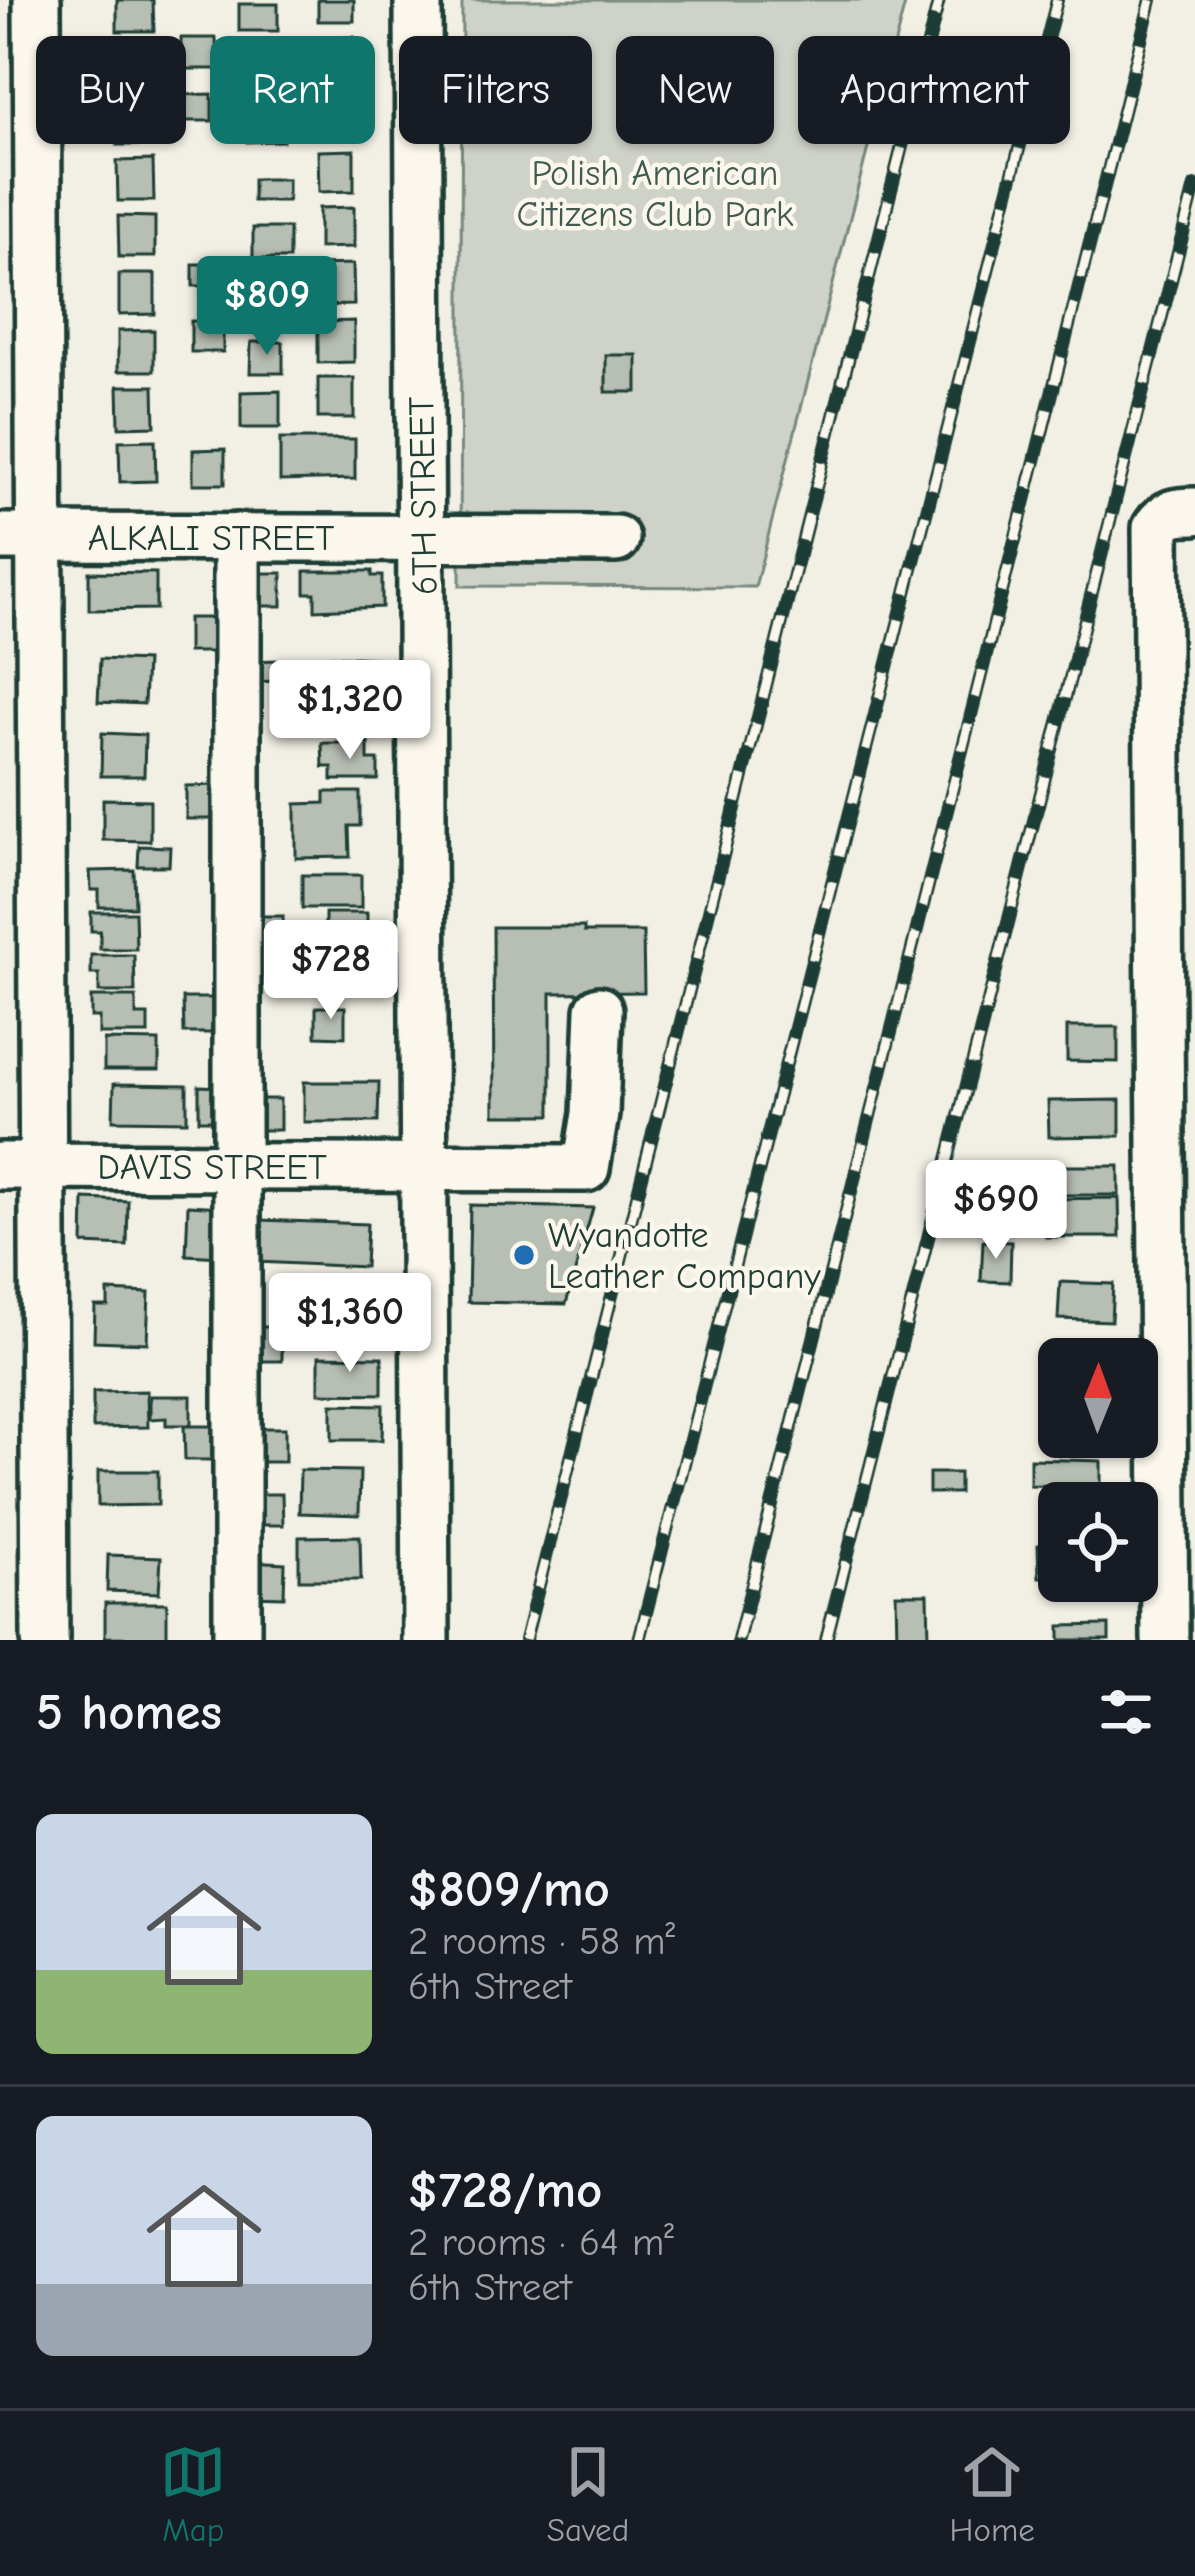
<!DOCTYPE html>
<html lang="en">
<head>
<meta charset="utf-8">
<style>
  :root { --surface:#171b24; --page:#242831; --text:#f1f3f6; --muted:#9ea1a6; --line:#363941; --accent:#0f766e }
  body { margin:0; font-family:"Comic Neue",sans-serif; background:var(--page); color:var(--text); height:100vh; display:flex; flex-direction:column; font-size:45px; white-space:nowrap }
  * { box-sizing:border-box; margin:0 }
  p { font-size:39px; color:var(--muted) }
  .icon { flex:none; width:66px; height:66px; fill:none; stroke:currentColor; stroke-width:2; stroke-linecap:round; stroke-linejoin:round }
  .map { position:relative; height:1640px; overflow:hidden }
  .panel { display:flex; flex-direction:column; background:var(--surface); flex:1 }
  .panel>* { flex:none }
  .banner { position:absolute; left:36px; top:36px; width:1125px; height:108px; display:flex; gap:24px }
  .needle { width:78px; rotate:1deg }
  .tools { position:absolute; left:1038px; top:1338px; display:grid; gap:24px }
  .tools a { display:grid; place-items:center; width:120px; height:120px; border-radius:18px; background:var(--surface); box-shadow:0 3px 9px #0004; font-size:60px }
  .price { position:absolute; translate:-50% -102px; padding:0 27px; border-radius:12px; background:#fff; color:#222; font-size:39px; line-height:78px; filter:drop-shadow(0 3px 6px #0008) }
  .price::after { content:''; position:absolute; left:50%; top:72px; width:36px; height:27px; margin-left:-18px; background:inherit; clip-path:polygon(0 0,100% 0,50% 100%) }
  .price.current { background:var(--accent); color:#fff }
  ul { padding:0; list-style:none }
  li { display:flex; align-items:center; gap:36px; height:300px; padding:0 36px }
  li+li { border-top:3px solid var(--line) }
  li span { display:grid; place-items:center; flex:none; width:336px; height:240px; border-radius:18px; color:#555 }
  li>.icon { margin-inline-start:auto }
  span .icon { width:144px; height:144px; fill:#fffc; stroke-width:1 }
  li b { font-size:51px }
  h2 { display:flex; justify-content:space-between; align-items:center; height:144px; padding:0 36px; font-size:51px }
  .pill { padding:0 42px; border-radius:18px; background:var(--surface); box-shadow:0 3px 9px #0004; font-size:42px; line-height:108px }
  .pill.current { background:var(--accent); color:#fff }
  .dock { display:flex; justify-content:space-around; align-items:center; height:168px; border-top:3px solid var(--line); background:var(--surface); font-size:33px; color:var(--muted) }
  .dock a { display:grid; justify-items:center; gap:6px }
  .dock .current { color:var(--accent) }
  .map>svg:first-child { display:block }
</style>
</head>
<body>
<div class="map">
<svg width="1195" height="1640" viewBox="0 0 1195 1640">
  <rect width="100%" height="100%" fill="#f2f0e5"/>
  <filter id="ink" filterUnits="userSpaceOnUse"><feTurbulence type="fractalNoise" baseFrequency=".00833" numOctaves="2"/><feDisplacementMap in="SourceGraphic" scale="24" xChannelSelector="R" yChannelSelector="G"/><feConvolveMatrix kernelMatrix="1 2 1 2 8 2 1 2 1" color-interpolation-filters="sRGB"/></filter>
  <g filter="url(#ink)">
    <!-- green -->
    <polygon fill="#cfd2c8" stroke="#77887e" stroke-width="3" points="462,0 906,0 755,587 460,586"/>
    <!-- building -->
    <g fill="#b7beb3" stroke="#1f3d34" stroke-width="3">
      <polygon points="117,0 153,0 154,31 117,31"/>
      <rect x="318" y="0" width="36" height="21"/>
      <rect x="239" y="4" width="39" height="27"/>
      <polygon points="354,37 354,78 318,78 318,38"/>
      <polygon points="181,38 216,38 217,69 181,69"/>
      <polygon points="117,47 152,47 153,87 117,88"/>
      <polygon points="240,58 276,58 275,89 240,89"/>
      <polygon points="212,94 212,121 182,121 182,95"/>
      <polygon points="318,94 353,95 354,135 318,135"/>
      <rect x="117" y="104" width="36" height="41"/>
      <polygon points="246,115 283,115 283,141 247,142"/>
      <polygon points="354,150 354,191 319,192 318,151"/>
      <polygon points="153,160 154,201 118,201 117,161"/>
      <rect x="253" y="179" width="35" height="22"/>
      <polygon points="354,207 354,247 319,248 319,208"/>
      <polygon points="118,216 155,217 155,257 119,257"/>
      <rect x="253" y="228" width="36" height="31"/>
      <rect x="193" y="264" width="30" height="22"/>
      <polygon points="353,264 354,305 318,306 318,265"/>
      <polygon points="119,274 155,274 155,314 119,315"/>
      <rect x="253" y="294" width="35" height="22"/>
      <rect x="191" y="321" width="32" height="31"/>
      <polygon points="354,321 354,362 318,363 318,322"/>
      <polygon points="154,330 154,371 118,371 118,331"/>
      <polygon points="251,342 283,342 283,373 250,373"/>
      <rect x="606" y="355" width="31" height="37"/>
      <rect x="318" y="378" width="36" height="40"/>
      <polygon points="118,386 154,386 155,426 119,427"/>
      <polygon points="280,391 280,428 241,428 241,392"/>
      <polygon points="280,439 355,439 355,479 280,481"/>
      <polygon points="155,440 156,481 120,482 119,441"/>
      <polygon points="225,449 225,484 193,484 193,450"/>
      <polygon points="305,571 372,571 372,576 382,576 382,607 315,610 315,593 305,593"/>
      <polygon points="89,572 156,573 156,609 89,610"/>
      <rect x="249" y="573" width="33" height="33"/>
      <rect x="188" y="618" width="32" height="34"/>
      <polygon points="331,656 376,658 375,696 330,695"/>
      <polygon points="100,659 146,661 144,704 98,702"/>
      <polygon points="278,660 279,681 250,682 250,661"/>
      <polygon points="102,733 145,735 144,776 101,776"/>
      <polygon points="322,743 368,743 368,760 378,760 378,780 332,780 332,767 323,767"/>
      <polygon points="219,785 218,819 186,819 186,786"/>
      <polygon points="325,792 360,792 360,826 349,826 350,857 296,858 296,804 325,803"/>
      <polygon points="103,799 150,800 150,841 103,840"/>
      <polygon points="139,846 170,847 169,866 138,866"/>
      <polygon points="134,870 135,907 99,907 99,890 91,890 90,871"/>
      <rect x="302" y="875" width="59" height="33"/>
      <polygon points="91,912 135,912 136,949 100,949 100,931 91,931"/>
      <rect x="325" y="913" width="42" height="37"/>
      <rect x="250" y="916" width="33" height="33"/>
      <polygon points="493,927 584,927 584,932 643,932 644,992 551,993 551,1115 494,1115"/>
      <polygon points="91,955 134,955 135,992 99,992 99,974 91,974"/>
      <polygon points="294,959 367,959 368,990 294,990"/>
      <polygon points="91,997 136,997 136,1015 148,1015 148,1034 99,1034 99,1017 91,1017"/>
      <polygon points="183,998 220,998 220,1033 184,1033"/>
      <polygon points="316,1007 345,1007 345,1037 316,1036"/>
      <polygon points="1067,1027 1118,1027 1118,1062 1067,1061"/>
      <polygon points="104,1040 159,1041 159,1070 104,1070"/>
      <polygon points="304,1082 379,1082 378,1122 304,1122"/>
      <polygon points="114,1084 187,1085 187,1121 113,1120"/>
      <polygon points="199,1086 223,1087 222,1120 199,1120"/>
      <rect x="249" y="1099" width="31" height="31"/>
      <polygon points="1120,1100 1120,1136 1049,1137 1048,1101"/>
      <rect x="1063" y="1166" width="56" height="29"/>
      <polygon points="1119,1198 1120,1237 1046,1237 1045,1199"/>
      <polygon points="84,1199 128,1201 127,1246 83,1244"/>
      <polygon points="188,1205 223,1207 221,1257 186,1255"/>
      <polygon points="470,1205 593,1208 566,1304 468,1302"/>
      <polygon points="259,1220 367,1224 365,1267 257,1262"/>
      <polygon points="983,1241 1011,1242 1010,1282 981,1281"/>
      <polygon points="1060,1282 1113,1284 1111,1321 1058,1319"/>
      <polygon points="108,1291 149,1293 147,1343 94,1341 95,1306 108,1306"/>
      <rect x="247" y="1327" width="35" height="34"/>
      <polygon points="319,1356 382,1357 382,1394 319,1393"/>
      <polygon points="1043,1368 1059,1368 1059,1407 1042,1406"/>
      <polygon points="147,1391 148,1427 93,1428 93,1392"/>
      <polygon points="150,1396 191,1396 191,1425 166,1425 166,1418 150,1419"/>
      <polygon points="332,1404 383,1405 382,1440 332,1440"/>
      <polygon points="184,1426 220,1426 220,1460 185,1460"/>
      <rect x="249" y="1428" width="36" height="34"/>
      <polygon points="1030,1459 1101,1461 1101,1487 1030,1485"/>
      <polygon points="300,1470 360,1471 359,1515 299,1513"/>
      <polygon points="98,1471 158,1471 158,1505 98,1506"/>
      <rect x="929" y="1473" width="30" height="20"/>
      <polygon points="247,1494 282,1494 283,1525 248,1525"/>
      <polygon points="1044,1504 1059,1504 1059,1536 1044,1537"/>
      <polygon points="360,1536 361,1580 299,1580 299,1537"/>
      <polygon points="1046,1541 1059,1541 1059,1577 1039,1577 1038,1545 1046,1545"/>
      <polygon points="108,1555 161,1557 159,1593 107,1591"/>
      <polygon points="249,1561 285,1563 284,1597 248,1596"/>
      <polygon points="896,1594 928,1594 929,1640 897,1640"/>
      <polygon points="105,1603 167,1603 167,1638 105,1637"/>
      <polygon points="1109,1625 1109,1640 1060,1640 1060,1626"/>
    </g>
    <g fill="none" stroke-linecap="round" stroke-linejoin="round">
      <!-- minor casing -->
      <g stroke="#1f3d34" stroke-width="54">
        <g id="minor">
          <polyline points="37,0 45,1640"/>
          <polyline points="418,0 426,1640"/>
          <polyline points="0,537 616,539"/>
          <polyline points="237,537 237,1640"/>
          <polyline points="0,1166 586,1168 595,1114 599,1010"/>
          <path d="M1165,1640L1156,528C1166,512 1177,511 1195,511"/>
        </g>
      </g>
      <!-- minor -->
      <use href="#minor" stroke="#fbf7ec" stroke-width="45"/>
      <!-- rail casing -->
      <g stroke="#1f3d34" stroke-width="14">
        <g id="rail">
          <polyline points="525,1640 939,0"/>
          <polyline points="639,1640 1057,0"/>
          <polyline points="738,1640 1151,0"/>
          <polyline points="826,1640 1195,186"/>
        </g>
      </g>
      <!-- rail -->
      <use href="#rail" stroke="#fbf7ec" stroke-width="9" stroke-dasharray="27" stroke-linecap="butt"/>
    </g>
  </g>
  <!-- markers -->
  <circle fill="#1f6fb2" stroke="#fbf7ec" stroke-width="4.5" cx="524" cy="1255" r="12"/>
  <g text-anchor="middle" stroke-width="9" stroke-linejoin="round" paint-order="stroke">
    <!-- park labels -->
    <g font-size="36" fill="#425b52" stroke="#fbf7ec">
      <text x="655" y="185">Polish American<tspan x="655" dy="41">Citizens Club Park</tspan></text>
    </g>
    <!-- street labels -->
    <g font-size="36" fill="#1f3d34" stroke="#fbf7ec">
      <text transform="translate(422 496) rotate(-91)" y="13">6TH STREET</text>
      <text x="211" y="550">ALKALI STREET</text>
      <text x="212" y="1179">DAVIS STREET</text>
    </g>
    <!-- poi labels -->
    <g font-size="36" fill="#1f3d34" stroke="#fbf7ec" text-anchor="start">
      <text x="548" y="1247">Wyandotte<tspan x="548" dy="41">Leather Company</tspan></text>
    </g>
  </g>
</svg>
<div class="tools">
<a><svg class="needle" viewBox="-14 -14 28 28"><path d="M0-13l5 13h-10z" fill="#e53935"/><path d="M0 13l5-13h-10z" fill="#9ea1a6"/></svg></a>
<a><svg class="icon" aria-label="locate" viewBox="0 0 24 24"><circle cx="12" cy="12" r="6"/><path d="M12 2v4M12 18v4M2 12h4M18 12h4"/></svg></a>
</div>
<b class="price current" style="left:267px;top:358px">$809</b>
<b class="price" style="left:350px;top:762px">$1,320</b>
<b class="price" style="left:331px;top:1022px">$728</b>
<b class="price" style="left:996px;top:1262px">$690</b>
<b class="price" style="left:350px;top:1375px">$1,360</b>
<div class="banner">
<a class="pill">Buy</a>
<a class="pill current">Rent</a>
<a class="pill">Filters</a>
<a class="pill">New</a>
<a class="pill">Apartment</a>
</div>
</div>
<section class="panel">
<h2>5 homes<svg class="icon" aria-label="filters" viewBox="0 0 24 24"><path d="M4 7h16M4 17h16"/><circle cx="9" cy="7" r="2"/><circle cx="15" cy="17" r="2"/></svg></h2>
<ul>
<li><span style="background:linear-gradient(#c9d6e8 65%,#8fb573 0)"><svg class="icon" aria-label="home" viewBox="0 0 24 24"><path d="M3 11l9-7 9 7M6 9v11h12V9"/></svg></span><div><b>$809/mo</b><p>2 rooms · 58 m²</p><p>6th Street</p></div></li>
<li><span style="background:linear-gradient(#c9d6e8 70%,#9aa5b1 0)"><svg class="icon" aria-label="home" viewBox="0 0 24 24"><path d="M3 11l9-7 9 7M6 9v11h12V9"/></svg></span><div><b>$728/mo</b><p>2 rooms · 64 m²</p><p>6th Street</p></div></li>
</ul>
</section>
<nav class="dock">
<a class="current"><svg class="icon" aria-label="map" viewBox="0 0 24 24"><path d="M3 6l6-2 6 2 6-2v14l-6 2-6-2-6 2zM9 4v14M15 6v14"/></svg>Map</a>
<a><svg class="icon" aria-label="saved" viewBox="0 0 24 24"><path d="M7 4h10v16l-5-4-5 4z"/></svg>Saved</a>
<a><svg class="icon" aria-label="home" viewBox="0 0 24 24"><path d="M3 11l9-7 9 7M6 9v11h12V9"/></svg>Home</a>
</nav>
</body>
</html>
